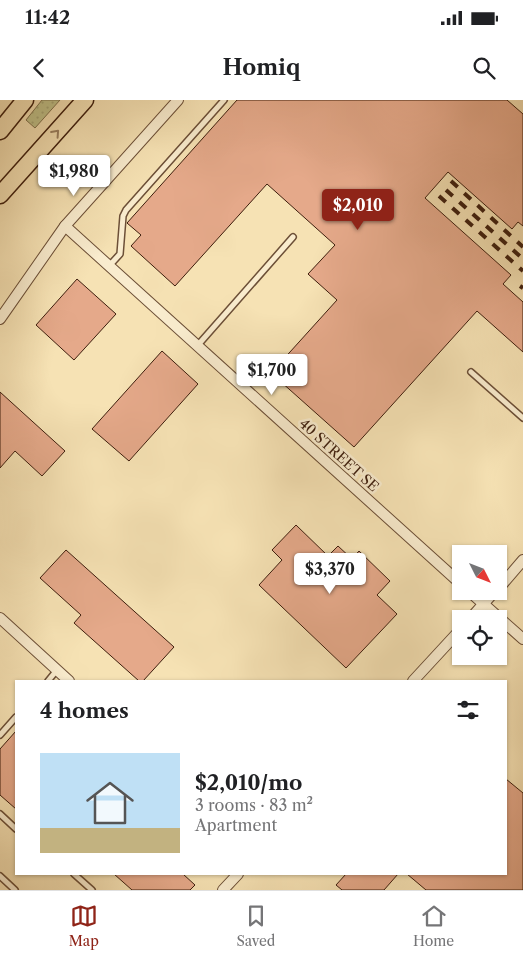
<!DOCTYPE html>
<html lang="en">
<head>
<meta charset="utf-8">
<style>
  :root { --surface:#fff; --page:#f6f6f6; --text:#202124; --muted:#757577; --line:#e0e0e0; --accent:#8f2418 }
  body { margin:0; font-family:"Libre Caslon Text",serif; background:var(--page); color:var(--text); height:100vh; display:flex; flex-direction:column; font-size:19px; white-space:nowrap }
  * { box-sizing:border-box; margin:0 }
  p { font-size:16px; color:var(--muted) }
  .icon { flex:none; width:28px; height:28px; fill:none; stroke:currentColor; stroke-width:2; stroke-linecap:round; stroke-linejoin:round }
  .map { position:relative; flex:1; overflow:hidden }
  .panel { position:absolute; left:15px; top:580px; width:492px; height:195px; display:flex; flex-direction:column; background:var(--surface); border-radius:0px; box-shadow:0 1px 4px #0004 }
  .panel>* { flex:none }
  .needle { width:32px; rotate:132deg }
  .fabs { position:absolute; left:452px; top:445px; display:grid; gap:10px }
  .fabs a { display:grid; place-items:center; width:55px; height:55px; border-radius:0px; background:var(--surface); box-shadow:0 1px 4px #0004; font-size:25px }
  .price { position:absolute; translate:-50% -42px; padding:0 11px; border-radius:5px; background:#fff; color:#222; font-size:16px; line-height:32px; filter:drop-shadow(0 1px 2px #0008) }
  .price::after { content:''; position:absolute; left:50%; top:30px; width:15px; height:11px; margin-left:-8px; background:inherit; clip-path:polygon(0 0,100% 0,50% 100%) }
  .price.selected { background:var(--accent); color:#fff }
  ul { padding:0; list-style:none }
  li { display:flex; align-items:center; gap:15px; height:125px; padding:0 25px }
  li span { display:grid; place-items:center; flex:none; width:140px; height:100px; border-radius:0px; color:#555 }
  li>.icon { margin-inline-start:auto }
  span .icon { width:60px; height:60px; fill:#fffc; stroke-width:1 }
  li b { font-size:21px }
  h2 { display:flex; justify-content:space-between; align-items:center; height:60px; padding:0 25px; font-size:21px }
  .status { display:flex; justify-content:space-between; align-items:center; height:35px; padding:0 25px; background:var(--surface); direction:ltr }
  .status svg { height:14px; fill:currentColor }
  header { display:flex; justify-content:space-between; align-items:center; height:65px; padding:0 25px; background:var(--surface); font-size:22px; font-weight:700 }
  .tabs { display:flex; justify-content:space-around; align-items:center; height:70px; border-top:1px solid var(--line); background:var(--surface); font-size:14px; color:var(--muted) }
  .tabs a { display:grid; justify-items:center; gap:2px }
  .tabs .selected { color:var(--accent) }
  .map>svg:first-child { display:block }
</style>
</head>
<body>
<div class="status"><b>11:42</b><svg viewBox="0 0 49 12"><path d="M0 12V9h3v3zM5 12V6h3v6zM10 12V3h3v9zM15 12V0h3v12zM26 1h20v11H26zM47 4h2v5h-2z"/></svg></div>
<header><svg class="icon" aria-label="back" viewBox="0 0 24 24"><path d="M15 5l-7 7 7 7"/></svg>Homiq<svg class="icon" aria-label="search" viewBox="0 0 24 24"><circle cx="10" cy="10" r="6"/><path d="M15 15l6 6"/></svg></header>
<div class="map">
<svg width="523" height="790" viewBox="0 0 523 790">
  <defs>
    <pattern id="grass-dots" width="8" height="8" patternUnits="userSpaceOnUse" patternTransform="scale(1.25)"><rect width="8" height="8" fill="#c0c28a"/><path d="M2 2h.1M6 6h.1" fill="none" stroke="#a6a676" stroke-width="1.8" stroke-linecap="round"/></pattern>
  </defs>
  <rect width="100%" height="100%" fill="#f6e2b4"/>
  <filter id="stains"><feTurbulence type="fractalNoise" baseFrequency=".004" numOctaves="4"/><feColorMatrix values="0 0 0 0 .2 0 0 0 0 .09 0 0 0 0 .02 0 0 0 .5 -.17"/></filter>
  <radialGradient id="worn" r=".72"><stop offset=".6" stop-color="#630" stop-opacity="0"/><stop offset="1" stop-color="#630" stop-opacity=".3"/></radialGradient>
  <!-- grass -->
  <polygon fill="url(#grass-dots)" stroke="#7f704c" points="42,0 60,0 35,28 26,20"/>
  <!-- building -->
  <g fill="#e5a98a" stroke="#3e1e0d">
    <polygon points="237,0 507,0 523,14 523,126 518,122 512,129 448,72 425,98 511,175 503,184 523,202 523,252 477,211 354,347 271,273 337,200 308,174 335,145 267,84 175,186 131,146 141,135 127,123"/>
    <polygon points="77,179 116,214 74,260 36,225"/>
    <polygon points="162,251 198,284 129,361 92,329"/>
    <polygon points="0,292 65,351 42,376 15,351 0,368"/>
    <polygon points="296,425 328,456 338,446 352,459 359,451 390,481 377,495 397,514 346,568 259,485 282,460 272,450"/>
    <polygon points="66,450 174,547 143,581 139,581 74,523 81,515 40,478"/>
    <polygon points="16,631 16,709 0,695 0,649"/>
    <polygon points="506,679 523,693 523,790 426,790 407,774 506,774"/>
    <polygon points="114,774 183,774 195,785 190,790 132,790"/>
    <polygon points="346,774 398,774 384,790 342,790 336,785"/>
  </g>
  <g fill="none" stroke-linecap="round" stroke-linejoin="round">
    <!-- service casing -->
    <g stroke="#6c4f37" stroke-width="8">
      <g id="service">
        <polyline points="109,166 120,154 123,116 126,110 224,0"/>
        <polyline points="198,245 293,137"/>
        <polyline points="471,272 523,318"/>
        <polyline points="48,581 57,570"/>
        <polyline points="0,635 16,617"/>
        <polyline points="0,714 16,729"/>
        <polyline points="74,774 92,790"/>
        <polyline points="0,776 15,790"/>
      </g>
    </g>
    <!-- minor casing -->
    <g stroke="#6c4f37" stroke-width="12">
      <g id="minor">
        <polyline points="65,126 461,484"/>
        <polyline points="0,219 65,126 178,0"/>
        <polyline points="499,488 523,460"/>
        <polyline points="469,491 523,539"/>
        <polyline points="0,518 69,581"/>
        <polyline points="470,519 495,491"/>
        <polyline points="413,581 461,529"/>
        <polyline points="223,790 238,774"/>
      </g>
    </g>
    <!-- primary casing -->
    <g stroke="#3e1e0d" stroke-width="19">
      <g id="primary">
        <polyline points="0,31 25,0"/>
        <polyline points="0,95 85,0"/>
      </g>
    </g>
    <!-- service -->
    <use href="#service" stroke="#f9ecce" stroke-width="5"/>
    <!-- minor -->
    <use href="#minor" stroke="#f9ecce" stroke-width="10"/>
    <!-- primary -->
    <use href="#primary" stroke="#f6e2b4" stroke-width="16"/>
    <!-- rail -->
    <g stroke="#3e1e0d" stroke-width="4" stroke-dasharray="9 9" stroke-linecap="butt">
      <polyline points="451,81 523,147"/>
      <polyline points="446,90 523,159"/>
      <polyline points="439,96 523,171"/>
      <polyline points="520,186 523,188"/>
    </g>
  </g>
  <!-- one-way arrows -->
  <defs><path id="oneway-chevron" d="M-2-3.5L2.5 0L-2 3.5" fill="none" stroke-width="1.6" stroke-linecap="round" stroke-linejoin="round" transform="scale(1.25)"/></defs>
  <use stroke="#9a8060" href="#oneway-chevron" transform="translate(56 33) rotate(-48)"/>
  <g text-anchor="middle" stroke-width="5" stroke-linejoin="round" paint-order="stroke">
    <!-- street labels -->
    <g font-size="14" fill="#3e1e0d" stroke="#f9ecce">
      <text transform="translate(339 355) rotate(42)" y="5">40 STREET SE</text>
    </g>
  </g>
  <rect width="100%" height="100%" filter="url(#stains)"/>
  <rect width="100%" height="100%" fill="url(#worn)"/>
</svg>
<div class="fabs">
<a><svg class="needle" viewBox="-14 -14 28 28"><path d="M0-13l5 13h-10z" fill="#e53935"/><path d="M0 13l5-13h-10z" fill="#757577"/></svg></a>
<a><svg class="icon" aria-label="locate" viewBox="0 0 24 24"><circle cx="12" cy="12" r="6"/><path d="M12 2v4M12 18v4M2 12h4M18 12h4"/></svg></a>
</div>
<b class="price" style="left:74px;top:97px">$1,980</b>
<b class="price selected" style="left:358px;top:131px">$2,010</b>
<b class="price" style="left:272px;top:296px">$1,700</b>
<b class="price" style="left:330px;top:495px">$3,370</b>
<section class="panel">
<h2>4 homes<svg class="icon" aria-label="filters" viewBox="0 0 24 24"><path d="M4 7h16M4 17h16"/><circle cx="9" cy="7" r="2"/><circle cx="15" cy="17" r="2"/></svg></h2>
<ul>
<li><span style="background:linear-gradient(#bfe0f5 75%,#c2b280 0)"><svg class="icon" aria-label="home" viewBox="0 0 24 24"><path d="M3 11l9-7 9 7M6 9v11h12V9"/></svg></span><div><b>$2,010/mo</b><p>3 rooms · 83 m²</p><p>Apartment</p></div></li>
</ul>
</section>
</div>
<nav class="tabs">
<a class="selected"><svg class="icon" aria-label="map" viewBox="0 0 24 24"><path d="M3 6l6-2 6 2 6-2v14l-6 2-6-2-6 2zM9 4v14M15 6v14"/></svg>Map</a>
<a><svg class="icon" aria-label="saved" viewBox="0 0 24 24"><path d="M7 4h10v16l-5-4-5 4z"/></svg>Saved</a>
<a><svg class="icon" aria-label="home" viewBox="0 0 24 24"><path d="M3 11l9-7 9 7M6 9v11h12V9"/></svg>Home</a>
</nav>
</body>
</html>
